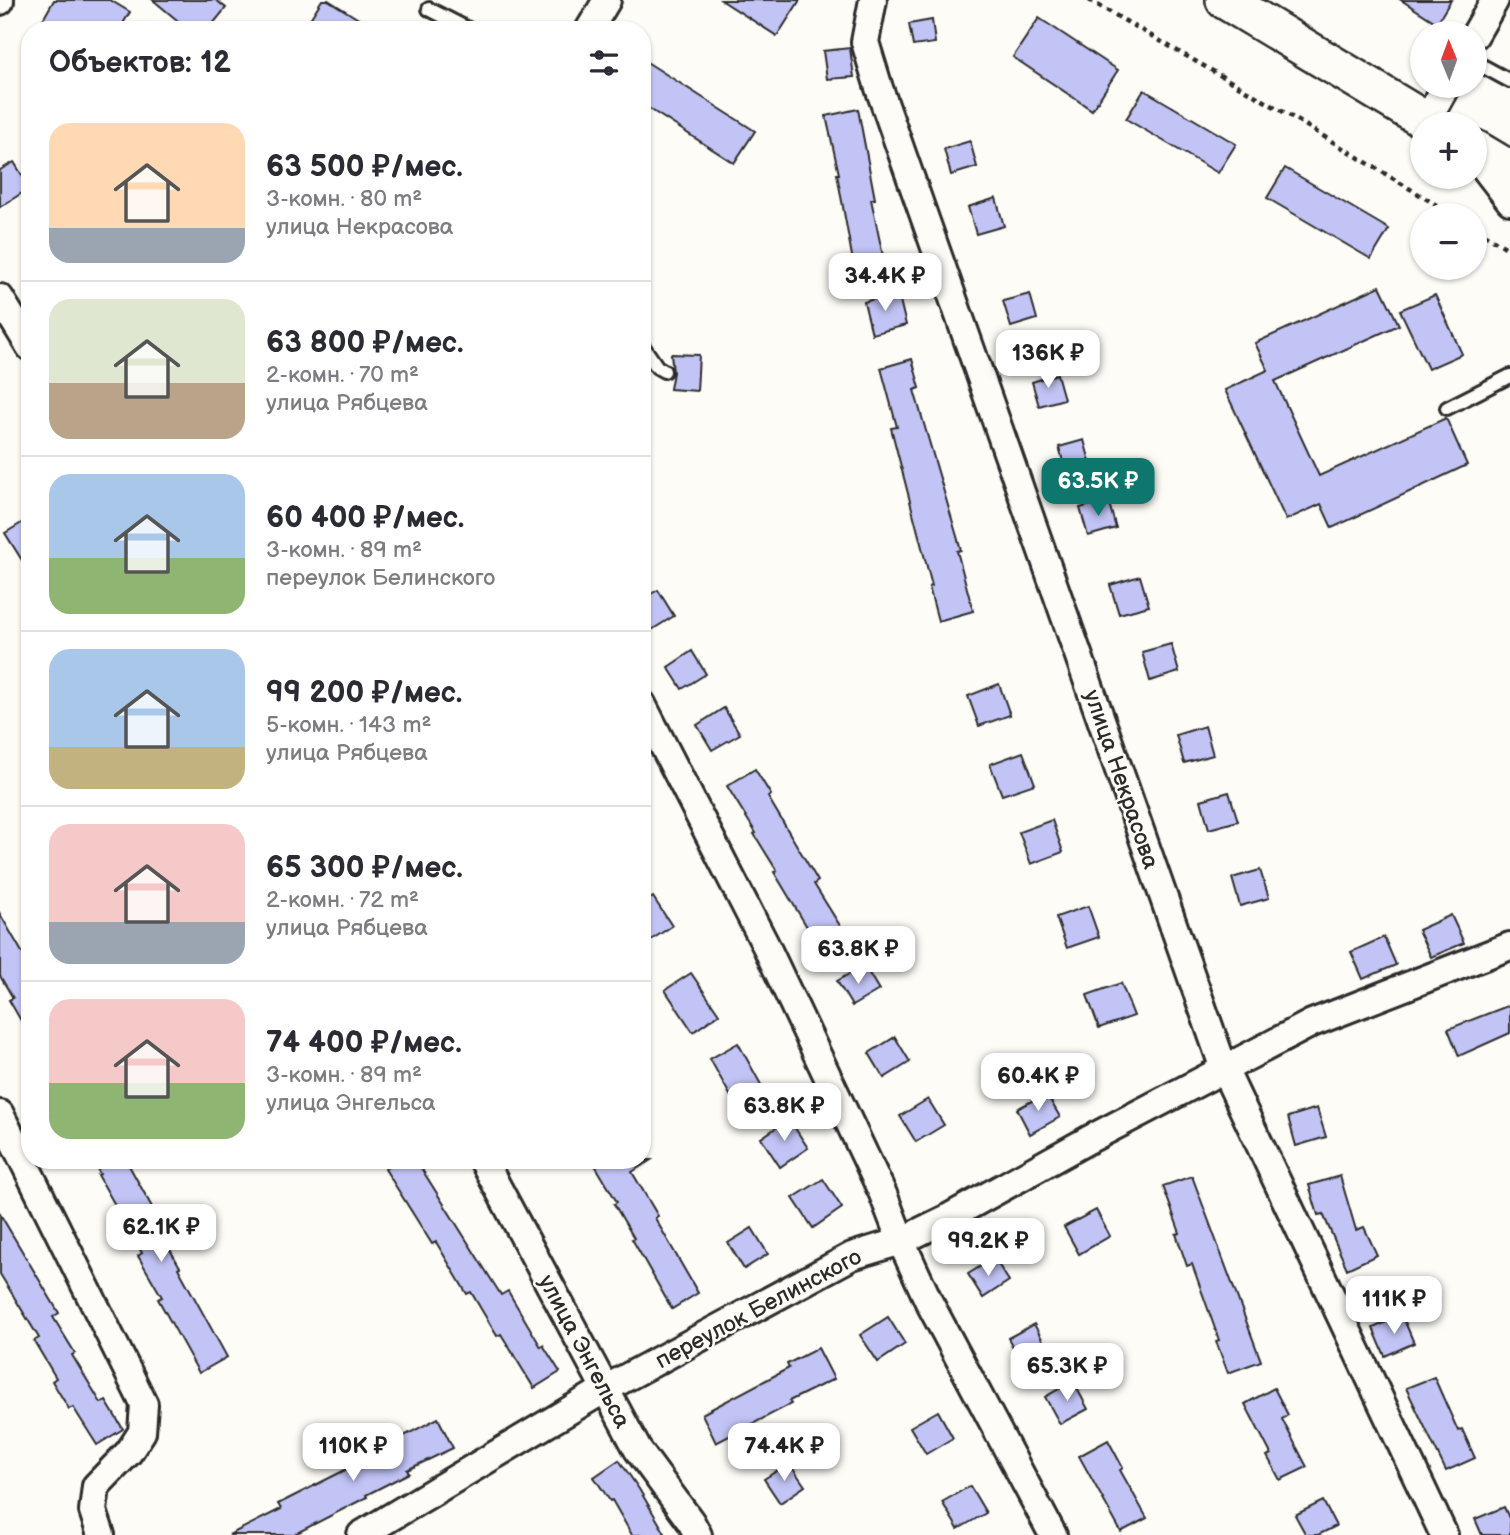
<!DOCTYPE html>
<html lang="ru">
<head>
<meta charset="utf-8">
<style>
  :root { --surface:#fff; --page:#f2f2f3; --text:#2b2b33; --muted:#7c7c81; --line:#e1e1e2; --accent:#0f766e }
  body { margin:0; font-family:"Balsamiq Sans",sans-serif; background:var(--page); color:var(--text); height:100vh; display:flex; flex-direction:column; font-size:26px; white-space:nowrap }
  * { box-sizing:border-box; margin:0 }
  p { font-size:23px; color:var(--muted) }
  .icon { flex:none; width:38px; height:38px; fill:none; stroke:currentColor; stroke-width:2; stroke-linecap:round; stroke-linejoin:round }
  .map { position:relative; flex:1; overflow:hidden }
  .sheet { position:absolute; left:21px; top:21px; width:630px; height:1148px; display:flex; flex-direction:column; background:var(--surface); border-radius:28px; box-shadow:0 2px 5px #0004 }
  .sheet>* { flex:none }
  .needle { width:46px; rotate:359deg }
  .buttons { position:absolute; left:1410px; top:21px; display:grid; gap:14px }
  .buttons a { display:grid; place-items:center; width:77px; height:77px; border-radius:50%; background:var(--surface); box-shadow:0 2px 5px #0004; font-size:35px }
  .price { position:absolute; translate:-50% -60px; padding:0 16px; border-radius:14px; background:#fff; color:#222; font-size:23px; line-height:46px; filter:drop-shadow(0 2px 4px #0008) }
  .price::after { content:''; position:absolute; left:50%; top:42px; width:21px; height:16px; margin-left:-10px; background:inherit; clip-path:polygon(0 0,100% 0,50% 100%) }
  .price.current { background:var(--accent); color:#fff }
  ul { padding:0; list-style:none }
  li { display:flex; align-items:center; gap:21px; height:175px; padding:0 28px }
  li+li { border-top:2px solid var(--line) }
  li span { display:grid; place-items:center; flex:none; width:196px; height:140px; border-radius:21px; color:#555 }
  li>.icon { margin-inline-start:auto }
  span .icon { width:84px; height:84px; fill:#fffc; stroke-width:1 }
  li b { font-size:30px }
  h2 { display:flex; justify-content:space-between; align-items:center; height:84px; padding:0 28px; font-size:30px }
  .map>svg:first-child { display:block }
</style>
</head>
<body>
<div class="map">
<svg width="1510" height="1535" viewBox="0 0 1510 1535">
  <rect width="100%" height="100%" fill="#fdfcf7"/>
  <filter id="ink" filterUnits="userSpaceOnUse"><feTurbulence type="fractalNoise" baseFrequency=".0143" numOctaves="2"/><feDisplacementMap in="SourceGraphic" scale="14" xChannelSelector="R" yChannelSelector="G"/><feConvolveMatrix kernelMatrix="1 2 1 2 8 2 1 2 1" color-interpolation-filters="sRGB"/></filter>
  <g filter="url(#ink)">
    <!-- building -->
    <g fill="#c2c4f6" stroke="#2b2b2b" stroke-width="2">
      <polygon points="54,0 110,0 130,12 119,30 37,30"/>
      <polygon points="153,0 216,0 226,8 208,30 189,30"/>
      <polygon points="322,0 328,0 376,30 303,30"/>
      <polygon points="721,0 800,0 777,36"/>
      <polygon points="1401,0 1451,0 1437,23"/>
      <polygon points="1039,18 1118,70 1092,110 1013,57"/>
      <polygon points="932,20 935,43 913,46 909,24"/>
      <polygon points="850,48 854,77 827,79 823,51"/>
      <polygon points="642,59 755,131 734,163 642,104"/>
      <polygon points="1144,90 1236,144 1218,173 1126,119"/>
      <polygon points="858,109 875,199 871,199 884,261 854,267 837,174 839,174 826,116"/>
      <polygon points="970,141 977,167 951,175 944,149"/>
      <polygon points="14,162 30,188 0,207 0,170"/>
      <polygon points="1285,168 1389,229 1371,259 1267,198"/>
      <polygon points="996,198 1004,226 976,234 968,207"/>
      <polygon points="1380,286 1399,325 1275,381 1319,476 1446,418 1467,465 1332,528 1321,504 1286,520 1225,390 1268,370 1255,343"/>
      <polygon points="898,292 906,325 872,334 864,302"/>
      <polygon points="1030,294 1037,319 1011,327 1003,301"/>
      <polygon points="1435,295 1462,354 1428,369 1400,310"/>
      <polygon points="671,354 699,355 697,391 670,389 673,372"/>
      <polygon points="912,359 920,388 914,390 961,550 957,551 973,611 938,621 929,587 932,586 891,428 897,427 881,368"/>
      <polygon points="1057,374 1064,399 1039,406 1032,382"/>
      <polygon points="1084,440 1091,465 1066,472 1059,447"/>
      <polygon points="1108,500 1116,528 1088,536 1080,508"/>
      <polygon points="30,518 30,573 5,533"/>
      <polygon points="1140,576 1149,606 1119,614 1110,585"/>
      <polygon points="658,590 674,616 642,636 642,599"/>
      <polygon points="1171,644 1179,672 1150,681 1142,652"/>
      <polygon points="692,651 706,674 682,689 668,667"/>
      <polygon points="999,684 1010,715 979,726 968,696"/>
      <polygon points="724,708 740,734 712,750 697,725"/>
      <polygon points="1205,726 1213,755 1184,763 1176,735"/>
      <polygon points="1023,752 1035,784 1002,795 990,764"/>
      <polygon points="755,769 771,795 768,797 818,881 814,884 844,932 819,947 774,872 777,871 754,834 756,833 727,786"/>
      <polygon points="1229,792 1238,821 1209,829 1201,800"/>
      <polygon points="1052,820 1063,852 1031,864 1019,832"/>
      <polygon points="1260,870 1269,898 1240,906 1232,878"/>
      <polygon points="653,897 672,926 642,946 642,904"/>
      <polygon points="1088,906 1099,937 1067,948 1056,917"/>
      <polygon points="0,914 30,966 30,1036 9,1000 13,998 0,976"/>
      <polygon points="1451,915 1464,943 1431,957 1418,930"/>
      <polygon points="1384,937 1396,965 1363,979 1351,952"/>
      <polygon points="864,965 879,990 852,1006 837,981"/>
      <polygon points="691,973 719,1014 693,1032 665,990"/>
      <polygon points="1121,983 1134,1016 1099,1028 1087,995"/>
      <polygon points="1510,1005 1510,1033 1459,1056 1448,1029"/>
      <polygon points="895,1037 910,1062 884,1078 869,1053"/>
      <polygon points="738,1043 764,1090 736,1106 710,1059"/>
      <polygon points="1046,1093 1060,1117 1030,1134 1017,1109"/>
      <polygon points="928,1099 944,1125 916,1142 900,1116"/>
      <polygon points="1317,1108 1326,1137 1296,1146 1288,1117"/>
      <polygon points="789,1119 808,1148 780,1167 761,1138"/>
      <polygon points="92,1160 126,1160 163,1227 158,1229 180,1267 178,1268 227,1357 199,1373 158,1299 162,1297 138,1256 142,1253 98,1175 100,1174"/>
      <polygon points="398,1160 416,1160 501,1295 508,1291 541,1347 543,1345 560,1372 534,1388 501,1334 497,1336 471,1292 467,1294 436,1242 432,1244 385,1169"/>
      <polygon points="592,1160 651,1160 632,1172 658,1216 655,1218 698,1293 672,1309 632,1239 634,1238 614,1204 617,1202"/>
      <polygon points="1192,1176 1261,1361 1228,1373 1216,1341 1219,1340 1192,1264 1187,1266 1176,1234 1180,1233 1163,1186"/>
      <polygon points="1340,1176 1356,1230 1364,1227 1377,1255 1347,1269 1323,1214 1318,1215 1309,1185"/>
      <polygon points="823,1179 842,1208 813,1228 793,1198"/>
      <polygon points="1096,1210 1110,1236 1079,1254 1064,1227"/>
      <polygon points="0,1214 59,1313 53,1317 75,1353 72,1355 101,1403 106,1401 123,1429 97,1445 73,1407 69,1409 52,1381 56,1378 34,1341 39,1338 0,1274"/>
      <polygon points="752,1228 768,1254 744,1269 728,1243"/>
      <polygon points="994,1258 1009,1281 983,1298 968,1274"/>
      <polygon points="1402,1315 1414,1343 1385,1356 1373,1328"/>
      <polygon points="888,1317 905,1344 878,1362 860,1335"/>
      <polygon points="1034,1324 1048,1350 1022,1364 1008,1338"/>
      <polygon points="818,1348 834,1379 789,1401 791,1404 716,1443 702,1414 789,1368 787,1364"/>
      <polygon points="1434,1377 1458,1431 1462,1429 1475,1458 1446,1471 1406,1388"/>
      <polygon points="1073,1381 1088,1409 1060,1424 1045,1397"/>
      <polygon points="1274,1388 1288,1415 1282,1419 1307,1467 1280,1480 1267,1456 1271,1454 1245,1404"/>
      <polygon points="938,1411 953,1438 926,1454 910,1427"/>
      <polygon points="438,1418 453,1448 407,1470 409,1473 366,1495 367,1497 293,1535 229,1535 281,1509 278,1504 363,1461 362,1458"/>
      <polygon points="1108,1440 1123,1468 1120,1470 1147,1518 1121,1532 1079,1456"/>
      <polygon points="619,1460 639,1489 666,1535 632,1535 612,1500 610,1501 594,1477"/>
      <polygon points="789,1463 805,1486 780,1503 764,1479"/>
      <polygon points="970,1486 986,1513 958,1529 942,1502"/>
      <polygon points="1323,1501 1336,1526 1318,1535 1306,1535 1295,1515"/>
      <polygon points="1504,1507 1510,1520 1510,1535 1482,1535 1475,1519"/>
    </g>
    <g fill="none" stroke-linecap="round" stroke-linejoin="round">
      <!-- lane casing -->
      <g stroke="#2b2b2b" stroke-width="18">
        <g id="lane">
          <polyline points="429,9 470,30"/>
          <polyline points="1475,62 1510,81"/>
          <polyline points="642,345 657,367 664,371"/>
          <polyline points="1447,408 1510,376"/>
        </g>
      </g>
      <!-- street casing -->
      <g stroke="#2b2b2b" stroke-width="32">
        <g id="street">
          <polyline points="873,0 865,42 879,88 1224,1069 1444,1535"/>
          <polyline points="0,1 0,0"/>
          <polyline points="589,30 607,0"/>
          <polyline points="1475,35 1495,0"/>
          <polyline points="1426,122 1446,86"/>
          <polyline points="1476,157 1510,201"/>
          <polyline points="0,298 30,347"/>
          <polyline points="642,704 766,946 883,1194 901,1241 929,1302 1053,1535"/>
          <polyline points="0,1114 144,1404 142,1432 129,1452 96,1486 93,1511 101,1535"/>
          <polyline points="483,1160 638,1450 691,1522 698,1535"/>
          <polyline points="361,1535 605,1389 852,1256 901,1241 944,1220 1088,1140 1312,1023 1510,946"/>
        </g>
      </g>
      <!-- secondary casing -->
      <g stroke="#2b2b2b" stroke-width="42">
        <g id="secondary">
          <polyline points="1225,0 1431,124"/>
          <polyline points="1475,149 1510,170"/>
        </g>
      </g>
      <!-- path -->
      <g stroke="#2b2b2b" stroke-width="4.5" stroke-dasharray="5 5" stroke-linecap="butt">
        <polyline points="1089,0 1282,111 1453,215"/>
        <polyline points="1475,229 1510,250"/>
      </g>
      <!-- lane -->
      <use href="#lane" stroke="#fdfcf7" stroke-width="12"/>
      <!-- street -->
      <use href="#street" stroke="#fdfcf7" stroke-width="26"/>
      <!-- secondary -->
      <use href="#secondary" stroke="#fdfcf7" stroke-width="37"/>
    </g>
  </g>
  <g text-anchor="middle" stroke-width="5" stroke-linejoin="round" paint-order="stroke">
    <!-- street labels -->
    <g font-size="23" fill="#2b2b2b" stroke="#fdfcf7">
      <text transform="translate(1122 779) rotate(71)" y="8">улица Некрасова</text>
      <text transform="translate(758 1308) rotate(-28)" y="8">переулок Белинского</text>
      <text transform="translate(585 1351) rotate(62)" y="8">улица Энгельса</text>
    </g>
  </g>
</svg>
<div class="buttons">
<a><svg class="needle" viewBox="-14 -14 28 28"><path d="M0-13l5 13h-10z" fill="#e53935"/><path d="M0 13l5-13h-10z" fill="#7c7c81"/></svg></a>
<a>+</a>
<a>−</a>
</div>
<b class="price" style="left:885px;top:313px">34.4K ₽</b>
<b class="price" style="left:1048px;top:390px">136K ₽</b>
<b class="price current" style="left:1098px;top:518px">63.5K ₽</b>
<b class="price" style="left:858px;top:986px">63.8K ₽</b>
<b class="price" style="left:1038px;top:1113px">60.4K ₽</b>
<b class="price" style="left:784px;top:1143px">63.8K ₽</b>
<b class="price" style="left:161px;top:1264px">62.1K ₽</b>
<b class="price" style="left:988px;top:1278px">99.2K ₽</b>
<b class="price" style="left:1394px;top:1336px">111K ₽</b>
<b class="price" style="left:1067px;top:1403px">65.3K ₽</b>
<b class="price" style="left:353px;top:1483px">110K ₽</b>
<b class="price" style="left:784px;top:1483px">74.4K ₽</b>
<section class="sheet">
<h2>Объектов: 12<svg class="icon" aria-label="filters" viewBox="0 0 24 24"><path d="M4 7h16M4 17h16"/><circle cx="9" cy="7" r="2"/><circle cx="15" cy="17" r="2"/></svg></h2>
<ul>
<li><span style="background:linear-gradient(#ffd9b3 75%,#9aa5b1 0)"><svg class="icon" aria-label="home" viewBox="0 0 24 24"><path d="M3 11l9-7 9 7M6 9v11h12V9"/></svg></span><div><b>63 500 ₽/мес.</b><p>3-комн. · 80 m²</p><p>улица Некрасова</p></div></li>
<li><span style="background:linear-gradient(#dfe7d0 60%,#b9a48a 0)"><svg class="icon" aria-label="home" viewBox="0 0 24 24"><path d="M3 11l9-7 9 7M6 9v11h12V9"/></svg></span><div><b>63 800 ₽/мес.</b><p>2-комн. · 70 m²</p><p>улица Рябцева</p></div></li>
<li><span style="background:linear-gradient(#a9c7e8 60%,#8fb573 0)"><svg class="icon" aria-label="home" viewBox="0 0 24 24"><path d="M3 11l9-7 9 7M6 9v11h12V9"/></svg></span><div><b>60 400 ₽/мес.</b><p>3-комн. · 89 m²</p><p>переулок Белинского</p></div></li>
<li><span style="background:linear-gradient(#a9c7e8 70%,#c2b280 0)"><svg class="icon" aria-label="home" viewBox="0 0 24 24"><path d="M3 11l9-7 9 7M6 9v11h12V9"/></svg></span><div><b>99 200 ₽/мес.</b><p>5-комн. · 143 m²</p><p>улица Рябцева</p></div></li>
<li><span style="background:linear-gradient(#f6c9c9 70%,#9aa5b1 0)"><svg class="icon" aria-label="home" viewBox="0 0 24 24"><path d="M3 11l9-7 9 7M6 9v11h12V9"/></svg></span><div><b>65 300 ₽/мес.</b><p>2-комн. · 72 m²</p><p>улица Рябцева</p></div></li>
<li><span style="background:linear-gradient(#f6c9c9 60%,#8fb573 0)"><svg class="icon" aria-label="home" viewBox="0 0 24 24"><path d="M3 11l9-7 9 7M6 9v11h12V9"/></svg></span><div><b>74 400 ₽/мес.</b><p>3-комн. · 89 m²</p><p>улица Энгельса</p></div></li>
</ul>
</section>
</div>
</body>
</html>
